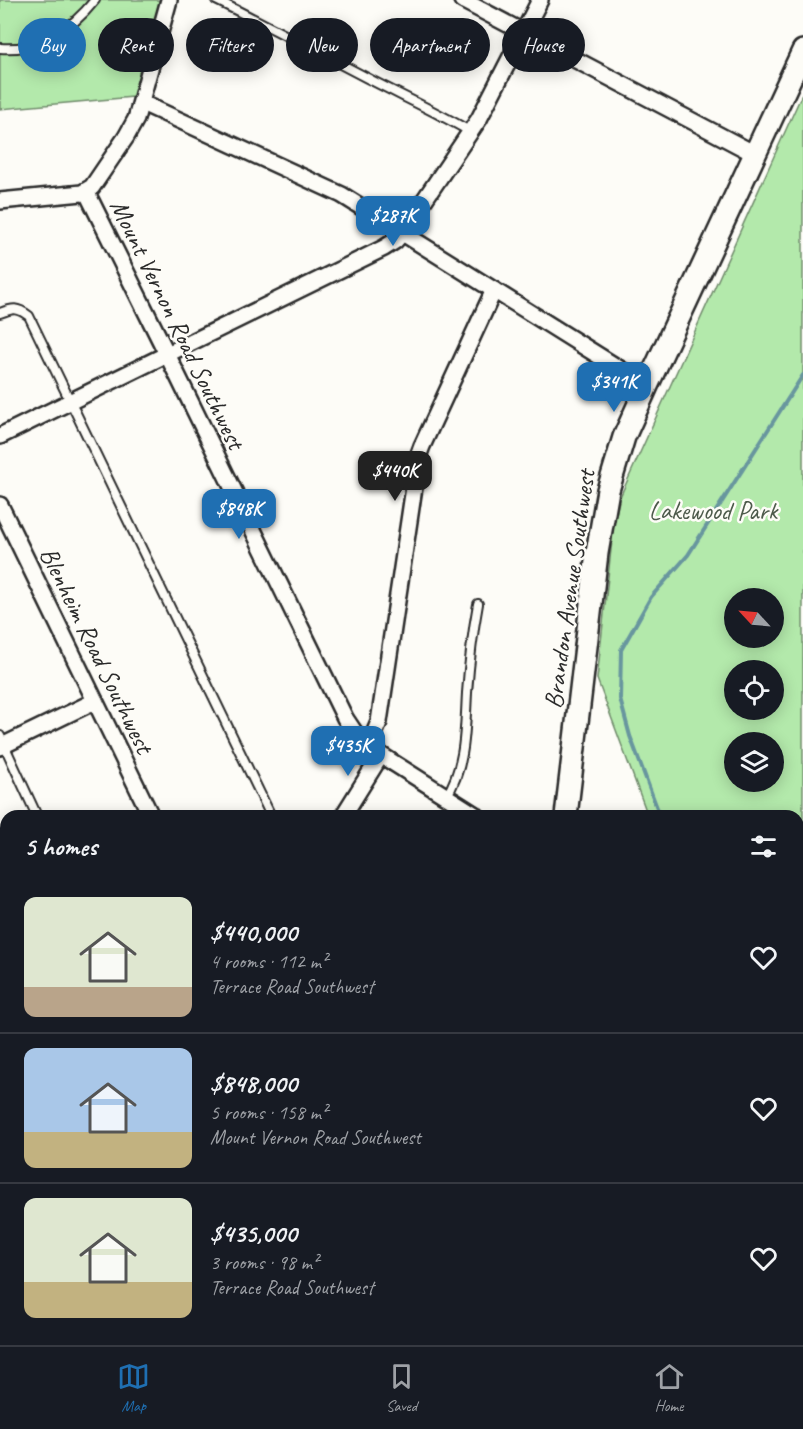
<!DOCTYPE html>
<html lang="en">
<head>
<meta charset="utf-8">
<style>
  :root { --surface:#171b24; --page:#242831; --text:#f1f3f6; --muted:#9ea1a6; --line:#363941; --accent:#1f6fb2 }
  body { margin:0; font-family:Caveat,sans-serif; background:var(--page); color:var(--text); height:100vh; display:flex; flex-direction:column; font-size:22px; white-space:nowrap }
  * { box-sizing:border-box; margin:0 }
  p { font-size:20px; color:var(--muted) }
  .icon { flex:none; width:33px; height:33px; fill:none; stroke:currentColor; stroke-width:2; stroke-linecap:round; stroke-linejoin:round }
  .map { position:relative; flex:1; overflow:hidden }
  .drawer { position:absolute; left:0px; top:810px; width:804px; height:536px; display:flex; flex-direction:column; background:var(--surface); border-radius:18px 18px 0 0; box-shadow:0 3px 15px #0003 }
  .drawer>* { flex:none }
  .hud { position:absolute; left:18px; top:18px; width:768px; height:54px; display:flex; gap:12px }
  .needle { width:39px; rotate:296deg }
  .buttons { position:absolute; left:724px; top:588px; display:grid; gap:12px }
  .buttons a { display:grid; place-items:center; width:60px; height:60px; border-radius:50%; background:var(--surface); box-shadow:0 3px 15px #0003; font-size:30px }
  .price { position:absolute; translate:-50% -51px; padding:0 14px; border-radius:12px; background:var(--accent); color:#fff; font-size:20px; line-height:39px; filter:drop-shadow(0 2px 3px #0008) }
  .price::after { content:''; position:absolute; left:50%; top:36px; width:18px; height:14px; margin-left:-9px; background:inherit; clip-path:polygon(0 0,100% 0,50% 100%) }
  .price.current { background:#222; color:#fff }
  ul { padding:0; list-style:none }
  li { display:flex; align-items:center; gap:18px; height:150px; padding:0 24px }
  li+li { border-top:2px solid var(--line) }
  li span { display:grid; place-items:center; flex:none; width:168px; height:120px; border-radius:12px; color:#555 }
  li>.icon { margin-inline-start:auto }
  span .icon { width:72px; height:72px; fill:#fffc; stroke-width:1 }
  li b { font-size:26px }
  h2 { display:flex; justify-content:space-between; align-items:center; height:72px; padding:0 24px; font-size:26px }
  .pill { padding:0 21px; border-radius:27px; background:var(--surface); box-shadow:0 3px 15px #0003; font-size:21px; line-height:54px }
  .pill.current { background:var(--accent); color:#fff }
  .menu { display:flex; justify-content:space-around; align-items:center; height:84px; border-top:2px solid var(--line); background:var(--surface); font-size:16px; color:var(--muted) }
  .menu a { display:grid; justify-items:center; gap:3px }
  .menu .current { color:var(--accent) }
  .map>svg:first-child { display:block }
</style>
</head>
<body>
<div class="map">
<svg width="803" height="1345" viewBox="0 0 803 1345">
  <rect width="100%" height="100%" fill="#fdfcf7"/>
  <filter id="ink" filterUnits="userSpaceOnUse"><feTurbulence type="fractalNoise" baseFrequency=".0167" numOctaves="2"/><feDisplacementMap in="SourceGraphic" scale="12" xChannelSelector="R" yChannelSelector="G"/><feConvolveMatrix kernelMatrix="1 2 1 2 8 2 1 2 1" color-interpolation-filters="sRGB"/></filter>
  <g filter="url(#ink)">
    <!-- green -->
    <g fill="#b3e9ab" stroke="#6f8a6b" stroke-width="1.5" fill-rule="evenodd">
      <polygon points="0,0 160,0 133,97 0,109"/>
      <path d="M803,92V871L798,873V816H648L597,679L614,522L620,497ZM774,598V638H735V598ZM735,670H774V710H735ZM774,742V782H735V742Z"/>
    </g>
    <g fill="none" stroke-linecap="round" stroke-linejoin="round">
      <!-- stream -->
      <g stroke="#67969e" stroke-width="4">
        <polyline points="660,816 630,736 620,699 621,650 651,597 688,555 803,375"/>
        <polyline points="798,1132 803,1138"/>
      </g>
      <!-- service casing -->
      <g stroke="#2b2b2b" stroke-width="12">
        <g id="service">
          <path d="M216,0C269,26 321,54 373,81C406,98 439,113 471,132"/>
          <path d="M0,48C39,51 71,30 95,0"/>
          <path d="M0,313C13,308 17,307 29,316L271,816"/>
          <polyline points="0,736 37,816"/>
          <path d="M446,797C466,766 465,728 467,693C469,665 473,631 478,604"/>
        </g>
      </g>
      <!-- minor casing -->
      <g stroke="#2b2b2b" stroke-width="20">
        <g id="minor">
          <polyline points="462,0 755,154"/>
          <polyline points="142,103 342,195 647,386"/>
          <polyline points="86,191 167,354 345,718 355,733 381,755 477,816"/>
          <polyline points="0,201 82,193 92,187 126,137 136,119 169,0"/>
          <polyline points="0,436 384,248 395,241 402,233 479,119 540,0"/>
          <polyline points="0,505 151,816"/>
          <polyline points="367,744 374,734 379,722 419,454 422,446 494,290"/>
          <polyline points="0,747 95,701"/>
          <polyline points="343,816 381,755"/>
          <polyline points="798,941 803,951"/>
          <polyline points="0,1088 6,1100"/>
          <polyline points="798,1215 803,1210"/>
          <polyline points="798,1277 803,1281"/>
          <polyline points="0,1332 6,1329"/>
          <polyline points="121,1340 124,1345"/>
          <polyline points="730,1340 731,1345"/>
          <polyline points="520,1345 524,1340"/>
        </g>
      </g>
      <!-- secondary casing -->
      <g stroke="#2b2b2b" stroke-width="26">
        <g id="secondary">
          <polyline points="566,816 597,553 608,490 624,437 647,386 803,51"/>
          <polyline points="245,1345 250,1340"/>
        </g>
      </g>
      <!-- service -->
      <use href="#service" stroke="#fdfcf7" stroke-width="8"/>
      <!-- minor -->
      <use href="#minor" stroke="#fdfcf7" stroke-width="15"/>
      <!-- secondary -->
      <use href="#secondary" stroke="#fdfcf7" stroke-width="21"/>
    </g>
  </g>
  <g text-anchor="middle" stroke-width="5" stroke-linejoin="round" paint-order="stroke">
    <!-- street labels -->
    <g font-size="26" fill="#2b2b2b" stroke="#fdfcf7">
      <text transform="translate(178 324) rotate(64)" y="9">Mount Vernon Road Southwest</text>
      <text transform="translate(569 589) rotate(-82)" y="9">Brandon Avenue Southwest</text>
      <text transform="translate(97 650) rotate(64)" y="9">Blenheim Road Southwest</text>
    </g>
    <!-- park labels -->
    <g font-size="26" fill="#4d5a4b" stroke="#fdfcf7">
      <text x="713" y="519">Lakewood Park</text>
    </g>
  </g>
</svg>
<div class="buttons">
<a><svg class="needle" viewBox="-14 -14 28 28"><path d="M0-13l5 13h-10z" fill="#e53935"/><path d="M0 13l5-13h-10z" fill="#9ea1a6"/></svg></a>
<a><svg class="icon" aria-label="locate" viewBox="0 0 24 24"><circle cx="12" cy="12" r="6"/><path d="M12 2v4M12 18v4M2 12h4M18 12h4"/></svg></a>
<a><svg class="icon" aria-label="layers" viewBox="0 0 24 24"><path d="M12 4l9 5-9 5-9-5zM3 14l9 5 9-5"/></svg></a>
</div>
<b class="price" style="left:393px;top:247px">$287K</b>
<b class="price" style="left:614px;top:413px">$341K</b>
<b class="price current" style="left:395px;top:502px">$440K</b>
<b class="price" style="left:239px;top:540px">$848K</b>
<b class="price" style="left:348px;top:777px">$435K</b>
<div class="hud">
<a class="pill current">Buy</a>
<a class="pill">Rent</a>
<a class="pill">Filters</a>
<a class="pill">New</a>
<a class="pill">Apartment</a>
<a class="pill">House</a>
</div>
<section class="drawer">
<h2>5 homes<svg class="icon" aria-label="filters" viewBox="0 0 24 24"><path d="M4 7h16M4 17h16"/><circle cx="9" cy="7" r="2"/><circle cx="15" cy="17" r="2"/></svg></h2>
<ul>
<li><span style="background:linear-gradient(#dfe7d0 75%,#b9a48a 0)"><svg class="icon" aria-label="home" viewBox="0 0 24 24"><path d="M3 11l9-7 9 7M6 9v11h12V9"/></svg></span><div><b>$440,000</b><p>4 rooms · 112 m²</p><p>Terrace Road Southwest</p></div><svg class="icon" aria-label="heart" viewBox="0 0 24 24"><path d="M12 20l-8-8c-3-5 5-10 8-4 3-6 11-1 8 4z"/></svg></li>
<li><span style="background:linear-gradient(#a9c7e8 70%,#c2b280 0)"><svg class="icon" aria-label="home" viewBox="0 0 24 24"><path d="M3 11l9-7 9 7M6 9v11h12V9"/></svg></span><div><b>$848,000</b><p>5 rooms · 158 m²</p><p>Mount Vernon Road Southwest</p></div><svg class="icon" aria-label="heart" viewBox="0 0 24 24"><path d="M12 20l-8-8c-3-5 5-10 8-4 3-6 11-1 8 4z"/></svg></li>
<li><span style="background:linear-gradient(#dfe7d0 70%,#c2b280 0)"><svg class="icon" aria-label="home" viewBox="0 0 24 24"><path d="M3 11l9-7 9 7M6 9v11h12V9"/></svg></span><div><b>$435,000</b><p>3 rooms · 98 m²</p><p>Terrace Road Southwest</p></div><svg class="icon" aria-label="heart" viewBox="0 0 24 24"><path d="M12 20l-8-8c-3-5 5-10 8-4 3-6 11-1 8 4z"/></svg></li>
</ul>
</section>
</div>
<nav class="menu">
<a class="current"><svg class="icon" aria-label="map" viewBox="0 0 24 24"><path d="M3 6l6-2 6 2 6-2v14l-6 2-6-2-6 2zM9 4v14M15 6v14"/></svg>Map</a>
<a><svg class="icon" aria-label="saved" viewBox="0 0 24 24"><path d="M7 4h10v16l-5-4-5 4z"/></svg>Saved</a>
<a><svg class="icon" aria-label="home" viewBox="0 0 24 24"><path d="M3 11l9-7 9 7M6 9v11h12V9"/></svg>Home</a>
</nav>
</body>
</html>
